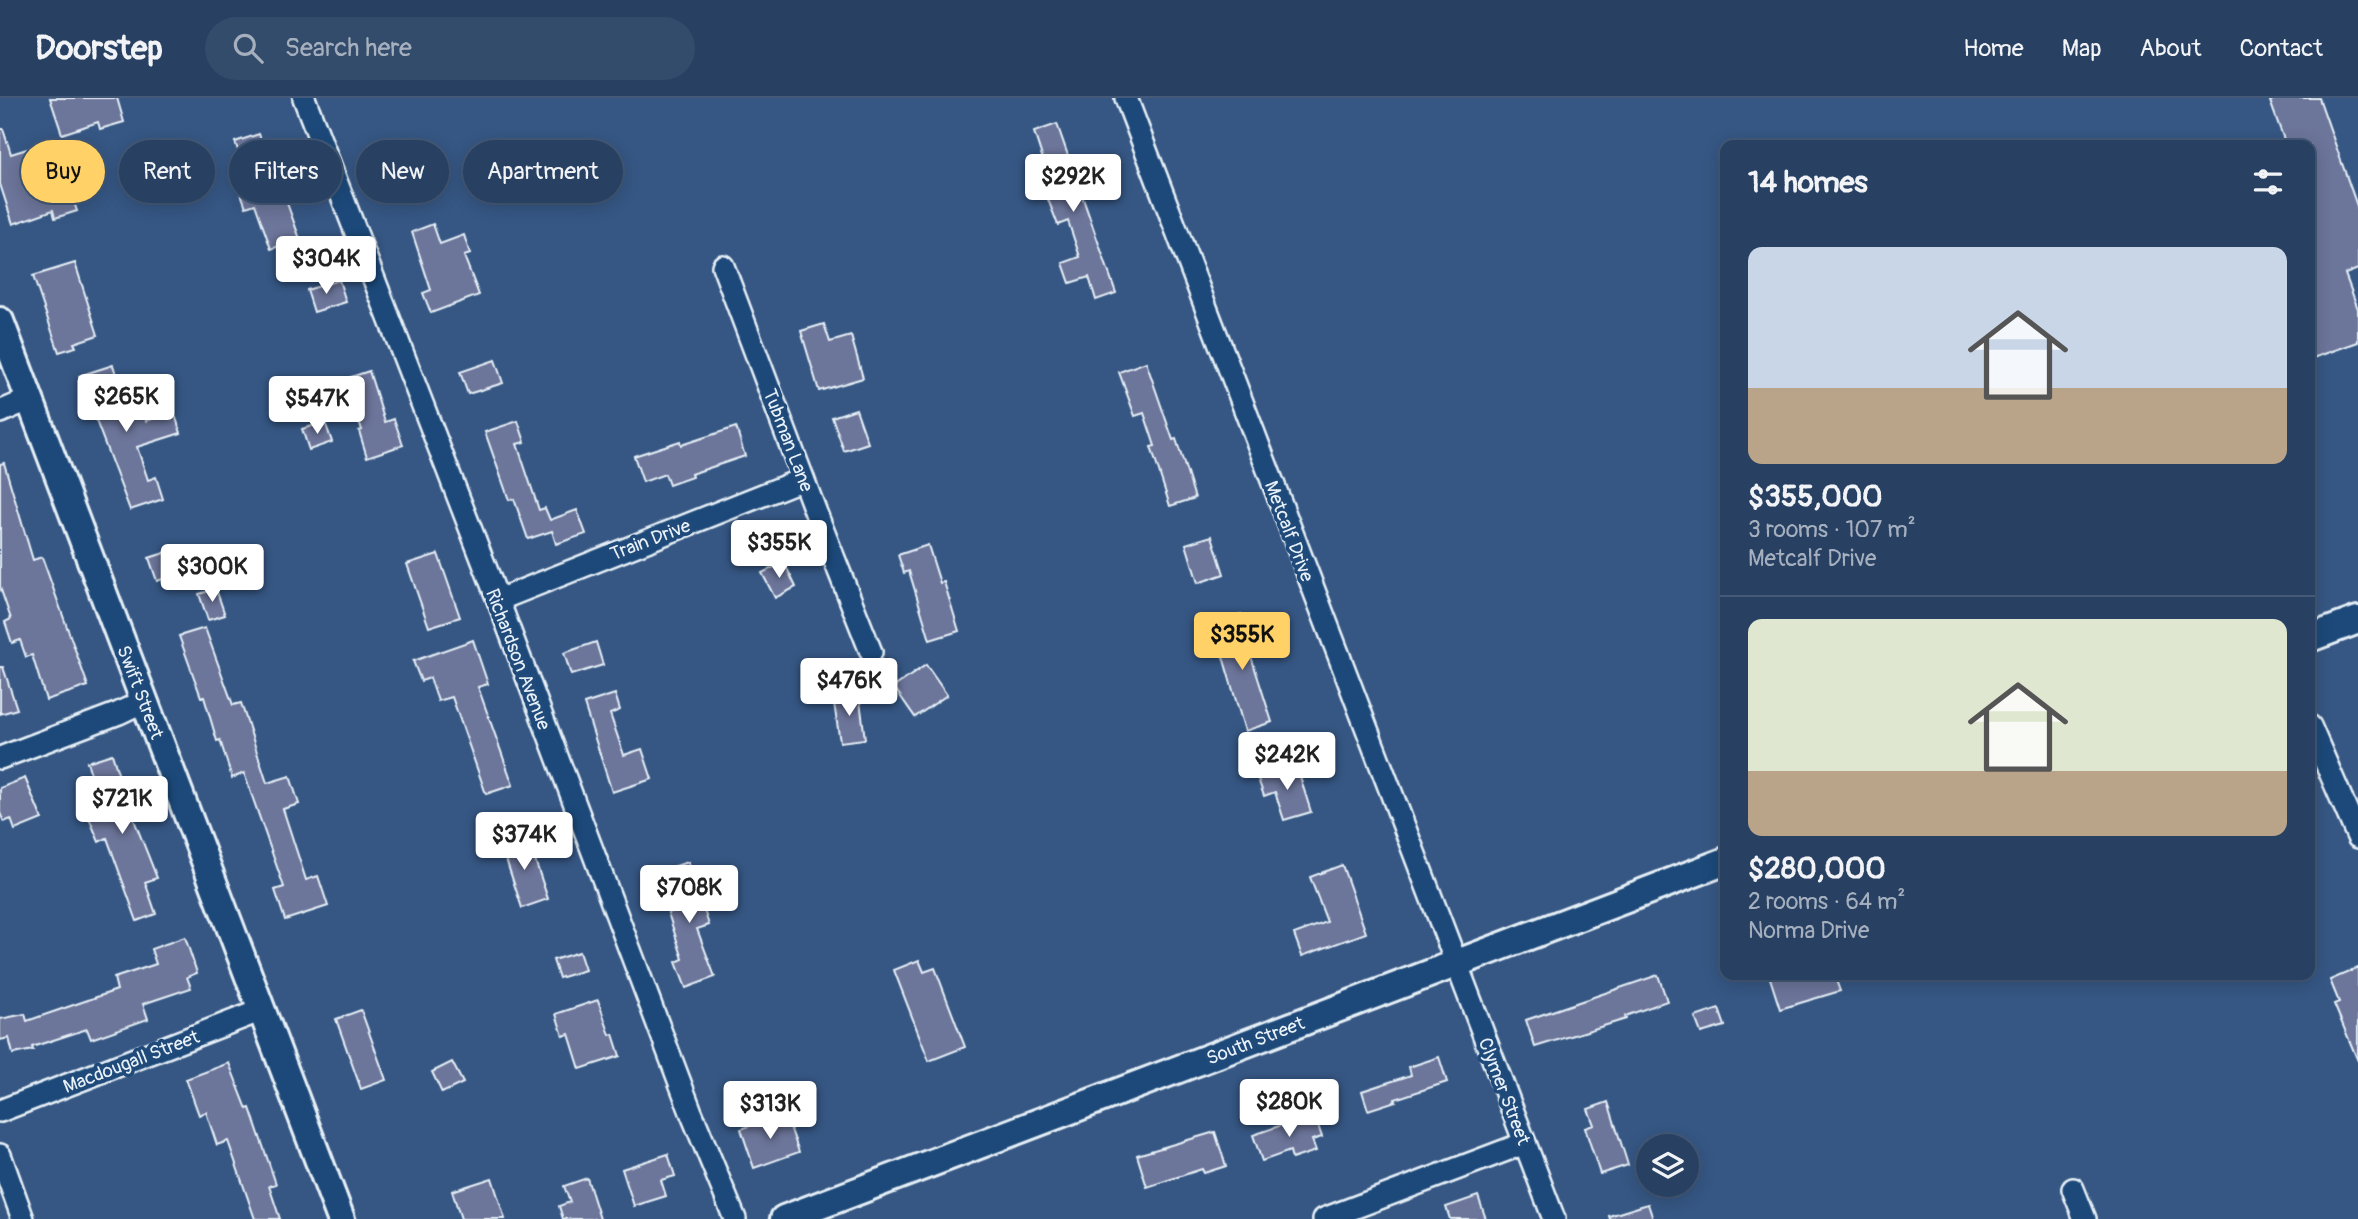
<!DOCTYPE html>
<html lang="en">
<head>
<meta charset="utf-8">
<style>
  :root { --surface:#284163; --page:#344c6c; --text:#f1f3f6; --muted:#a5afbe; --line:#445a78; --accent:#ffd166 }
  body { margin:0; font-family:Pangolin,sans-serif; background:var(--page); color:var(--text); height:100vh; display:flex; flex-direction:column; font-size:26px; white-space:nowrap }
  * { box-sizing:border-box; margin:0 }
  p { font-size:23px; color:var(--muted) }
  .icon { flex:none; width:38px; height:38px; fill:none; stroke:currentColor; stroke-width:2; stroke-linecap:round; stroke-linejoin:round }
  .map { position:relative; flex:1; overflow:hidden }
  .drawer { position:absolute; left:1720px; top:42px; width:595px; height:840px; display:flex; flex-direction:column; background:var(--surface); border-radius:14px; box-shadow:0 4px 18px #0003,0 0 0 2px var(--line) }
  .drawer>* { flex:none }
  .hud { position:absolute; left:21px; top:42px; width:665px; height:63px; display:flex; gap:14px }
  .controls { position:absolute; left:1636px; top:1036px; display:grid; gap:14px }
  .controls a { display:grid; place-items:center; width:63px; height:63px; border-radius:50%; background:var(--surface); box-shadow:0 4px 18px #0003,0 0 0 2px var(--line); font-size:35px }
  .price { position:absolute; translate:-50% -60px; padding:0 16px; border-radius:7px; background:#fff; color:#222; font-size:23px; line-height:46px; filter:drop-shadow(0 2px 4px #0008) }
  .price::after { content:''; position:absolute; left:50%; top:42px; width:21px; height:16px; margin-left:-10px; background:inherit; clip-path:polygon(0 0,100% 0,50% 100%) }
  .price.on { background:var(--accent); color:#111 }
  ul { padding:0; list-style:none }
  li { display:grid; align-content:center; gap:14px; height:371px; padding:0 28px }
  li+li { border-top:2px solid var(--line) }
  li span { display:grid; place-items:center; height:217px; border-radius:14px; color:#555 }
  li>.icon { margin-inline-start:auto }
  span .icon { width:126px; height:126px; fill:#fffc; stroke-width:1 }
  li b { font-size:30px }
  h2 { display:flex; justify-content:space-between; align-items:center; height:84px; padding:0 28px; font-size:30px }
  .chip { padding:0 24px; border-radius:32px; background:var(--surface); box-shadow:0 4px 18px #0003,0 0 0 2px var(--line); font-size:24px; line-height:63px }
  .chip.on { background:var(--accent); color:#111 }
  header { display:flex; align-items:center; gap:42px; box-sizing:border-box; height:98px; padding:0 35px; background:var(--surface); border-bottom:2px solid var(--line) }
  header strong { font-size:33px }
  nav { display:flex; gap:38px; margin-inline-start:auto; font-size:24px }
  .search { width:490px; height:63px; background:var(--page); display:flex; align-items:center; gap:18px; box-sizing:border-box; padding:0 24px; border-radius:38px; color:var(--muted); font-size:26px }
  .map>svg:first-child { display:block }
</style>
</head>
<body>
<header>
<strong>Doorstep</strong>
<div class="search"><svg class="icon" aria-label="search" viewBox="0 0 24 24"><circle cx="10" cy="10" r="6"/><path d="M15 15l6 6"/></svg>Search here</div>
<nav><a>Home</a><a>Map</a><a>About</a><a>Contact</a></nav>
</header>
<div class="map">
<svg width="2358" height="1121" viewBox="0 0 2358 1121">
  <rect width="100%" height="100%" fill="#365784"/>
  <filter id="ink" filterUnits="userSpaceOnUse"><feTurbulence type="fractalNoise" baseFrequency=".0143" numOctaves="2"/><feDisplacementMap in="SourceGraphic" scale="14" xChannelSelector="R" yChannelSelector="G"/><feConvolveMatrix kernelMatrix="1 2 1 2 8 2 1 2 1" color-interpolation-filters="sRGB"/></filter>
  <g filter="url(#ink)">
    <!-- building -->
    <g fill="#6c749a" stroke="#e8f1f8" stroke-width="2">
      <polygon points="50,0 117,0 124,24 100,31 98,24 62,36"/>
      <polygon points="2278,0 2319,0 2358,111 2358,171 2345,176 2358,211 2358,244 2310,261 2310,47 2286,47 2270,3"/>
      <polygon points="1057,26 1116,195 1096,202 1089,179 1070,185 1063,165 1080,159 1068,123 1058,127 1042,86 1050,83 1034,34"/>
      <polygon points="0,31 3,31 11,56 27,51 39,87 65,78 77,113 55,120 53,112 13,126 0,86"/>
      <polygon points="259,36 281,98 284,97 300,141 271,151 255,106 246,109 239,90 250,86 235,44"/>
      <polygon points="407,43 414,64 374,77 368,56"/>
      <polygon points="433,126 440,146 464,137 470,156 464,158 479,197 431,215 423,195 431,192 412,134"/>
      <polygon points="75,165 98,237 74,245 76,249 59,254 33,178"/>
      <polygon points="339,182 346,204 314,214 307,192"/>
      <polygon points="824,226 830,244 851,238 863,280 819,293 801,233"/>
      <polygon points="495,262 503,285 468,296 460,274"/>
      <polygon points="1146,264 1173,342 1176,341 1195,400 1170,408 1151,349 1155,348 1144,315 1135,318 1119,274"/>
      <polygon points="113,267 127,310 141,306 146,323 174,314 181,335 137,349 148,382 156,379 163,401 130,412 79,278"/>
      <polygon points="369,273 385,324 394,321 403,347 367,359 359,333 362,332 345,281"/>
      <polygon points="856,311 868,345 844,353 832,319"/>
      <polygon points="518,323 525,344 517,346 539,412 545,410 550,422 577,412 586,436 556,446 552,433 528,441 514,401 509,402 485,334"/>
      <polygon points="325,324 332,344 309,352 302,331"/>
      <polygon points="736,329 745,358 691,376 692,379 669,387 665,376 643,384 634,358 680,343 681,347"/>
      <polygon points="4,365 33,462 42,459 88,588 46,602 32,557 26,559 20,542 12,545 5,524 11,521 0,489 0,366"/>
      <polygon points="1212,438 1224,476 1198,485 1186,446"/>
      <polygon points="928,447 940,485 944,484 959,533 930,542 909,473 904,475 898,457"/>
      <polygon points="183,449 191,472 157,483 149,460"/>
      <polygon points="438,456 460,519 429,529 407,466"/>
      <polygon points="784,464 796,489 775,500 762,475"/>
      <polygon points="216,491 225,517 208,522 199,496"/>
      <polygon points="1241,516 1253,554 1250,555 1272,624 1245,633 1213,525"/>
      <polygon points="205,530 233,607 241,605 267,685 290,678 299,706 283,711 306,782 318,778 328,808 285,822 275,792 284,789 244,675 232,680 220,642 217,643 204,599 201,599 179,538"/>
      <polygon points="473,542 488,586 478,589 513,687 486,696 452,599 438,603 430,580 421,583 413,563"/>
      <polygon points="596,544 603,567 571,577 564,555"/>
      <polygon points="926,567 947,597 915,619 894,589"/>
      <polygon points="0,569 3,569 17,611 0,616"/>
      <polygon points="859,595 865,641 840,644 833,599"/>
      <polygon points="615,596 620,612 610,616 624,657 642,651 652,681 612,694 584,606"/>
      <polygon points="112,656 127,704 157,780 145,784 156,816 137,823 107,740 99,744 89,720 104,714 87,664"/>
      <polygon points="1297,669 1311,714 1284,722 1275,694 1264,698 1258,681"/>
      <polygon points="25,680 42,721 15,732 11,721 4,724 0,715 0,690"/>
      <polygon points="527,738 548,801 522,810 501,746"/>
      <polygon points="688,764 709,827 697,831 715,879 686,890 676,864 683,861 668,815 677,812 663,772"/>
      <polygon points="1342,767 1366,835 1302,858 1294,836 1327,824 1310,779"/>
      <polygon points="185,839 197,875 187,879 191,890 143,906 148,921 91,941 87,931 32,949 33,952 13,956 9,940 0,942 0,921 25,916 27,923 117,892 114,880 156,866 151,851"/>
      <polygon points="579,854 585,872 559,880 553,862"/>
      <polygon points="919,862 924,874 935,870 965,949 929,963 894,872"/>
      <polygon points="2358,870 2358,963 2334,906 2339,904 2330,882"/>
      <polygon points="1658,877 1667,903 1625,918 1626,921 1535,949 1526,922"/>
      <polygon points="1769,877 1834,877 1840,893 1780,911"/>
      <polygon points="598,902 610,937 613,936 620,958 580,971 569,936 563,938 556,916"/>
      <polygon points="1719,911 1725,928 1701,935 1695,919"/>
      <polygon points="361,912 386,982 361,991 336,921"/>
      <polygon points="1439,959 1447,984 1395,1001 1396,1003 1368,1012 1362,993 1411,977 1409,969"/>
      <polygon points="452,964 463,985 442,995 432,974"/>
      <polygon points="229,965 247,1011 250,1010 276,1086 269,1088 280,1121 255,1121 228,1043 217,1047 206,1014 199,1017 186,981"/>
      <polygon points="1608,1004 1628,1067 1600,1076 1585,1030 1594,1027 1588,1011"/>
      <polygon points="785,1015 799,1054 754,1070 741,1031"/>
      <polygon points="1314,1016 1322,1039 1312,1042 1316,1053 1292,1061 1290,1053 1262,1063 1253,1037"/>
      <polygon points="1215,1034 1226,1068 1204,1075 1202,1071 1147,1089 1137,1057"/>
      <polygon points="668,1056 675,1078 661,1082 666,1098 634,1108 622,1071"/>
      <polygon points="492,1080 505,1121 461,1121 452,1093"/>
      <polygon points="587,1080 600,1121 563,1121 559,1108 570,1104 564,1088"/>
      <polygon points="1478,1098 1486,1121 1450,1121 1446,1109"/>
      <polygon points="1648,1106 1653,1121 1610,1121 1609,1118"/>
    </g>
    <g fill="none" stroke-linecap="round" stroke-linejoin="round">
      <!-- minor casing -->
      <g stroke="#e8f1f8" stroke-width="26">
        <g id="minor">
          <polyline points="304,0 498,502 691,1014 735,1121"/>
          <polyline points="1126,0 1554,1121"/>
          <polyline points="723,168 816,415 871,554"/>
          <polyline points="0,314 30,301"/>
          <polyline points="498,502 803,381"/>
          <polyline points="2310,628 2358,739"/>
          <polyline points="0,660 119,615 144,603"/>
          <polyline points="0,1013 262,912"/>
          <polyline points="0,1057 23,1121"/>
          <polyline points="2073,1091 2085,1121"/>
          <polyline points="1324,1121 1525,1045"/>
        </g>
      </g>
      <!-- major casing -->
      <g stroke="#e8f1f8" stroke-width="32">
        <g id="major">
          <polyline points="0,223 341,1121"/>
          <polyline points="2310,540 2358,522"/>
          <polyline points="784,1121 1726,763"/>
        </g>
      </g>
      <!-- minor -->
      <use href="#minor" stroke="#1f4a7a" stroke-width="21"/>
      <!-- major -->
      <use href="#major" stroke="#1f4a7a" stroke-width="26"/>
    </g>
  </g>
  <g text-anchor="middle" stroke-width="7" stroke-linejoin="round" paint-order="stroke">
    <!-- street labels -->
    <g font-size="19" fill="#e8f1f8" stroke="#1f4a7a">
      <text transform="translate(789 342) rotate(69)" y="7">Tubman Lane</text>
      <text transform="translate(1290 433) rotate(69)" y="7">Metcalf Drive</text>
      <text transform="translate(650 441) rotate(-21)" y="7">Train Drive</text>
      <text transform="translate(519 561) rotate(69)" y="7">Richardson Avenue</text>
      <text transform="translate(141 594) rotate(69)" y="7">Swift Street</text>
      <text transform="translate(1255 942) rotate(-21)" y="7">South Street</text>
      <text transform="translate(131 963) rotate(-21)" y="7">Macdougall Street</text>
      <text transform="translate(1505 993) rotate(69)" y="7">Clymer Street</text>
    </g>
  </g>
</svg>
<div class="controls">
<a><svg class="icon" aria-label="layers" viewBox="0 0 24 24"><path d="M12 4l9 5-9 5-9-5zM3 14l9 5 9-5"/></svg></a>
</div>
<b class="price" style="left:1073px;top:116px">$292K</b>
<b class="price" style="left:326px;top:198px">$304K</b>
<b class="price" style="left:126px;top:336px">$265K</b>
<b class="price" style="left:317px;top:338px">$547K</b>
<b class="price" style="left:779px;top:482px">$355K</b>
<b class="price" style="left:212px;top:506px">$300K</b>
<b class="price on" style="left:1242px;top:574px">$355K</b>
<b class="price" style="left:849px;top:620px">$476K</b>
<b class="price" style="left:1287px;top:694px">$242K</b>
<b class="price" style="left:122px;top:738px">$721K</b>
<b class="price" style="left:524px;top:774px">$374K</b>
<b class="price" style="left:689px;top:827px">$708K</b>
<b class="price" style="left:1289px;top:1041px">$280K</b>
<b class="price" style="left:770px;top:1043px">$313K</b>
<div class="hud">
<a class="chip on">Buy</a>
<a class="chip">Rent</a>
<a class="chip">Filters</a>
<a class="chip">New</a>
<a class="chip">Apartment</a>
</div>
<section class="drawer">
<h2>14 homes<svg class="icon" aria-label="filters" viewBox="0 0 24 24"><path d="M4 7h16M4 17h16"/><circle cx="9" cy="7" r="2"/><circle cx="15" cy="17" r="2"/></svg></h2>
<ul>
<li><span style="background:linear-gradient(#c9d6e8 65%,#b9a48a 0)"><svg class="icon" aria-label="home" viewBox="0 0 24 24"><path d="M3 11l9-7 9 7M6 9v11h12V9"/></svg></span><div><b>$355,000</b><p>3 rooms · 107 m²</p><p>Metcalf Drive</p></div></li>
<li><span style="background:linear-gradient(#dfe7d0 70%,#b9a48a 0)"><svg class="icon" aria-label="home" viewBox="0 0 24 24"><path d="M3 11l9-7 9 7M6 9v11h12V9"/></svg></span><div><b>$280,000</b><p>2 rooms · 64 m²</p><p>Norma Drive</p></div></li>
</ul>
</section>
</div>
</body>
</html>
